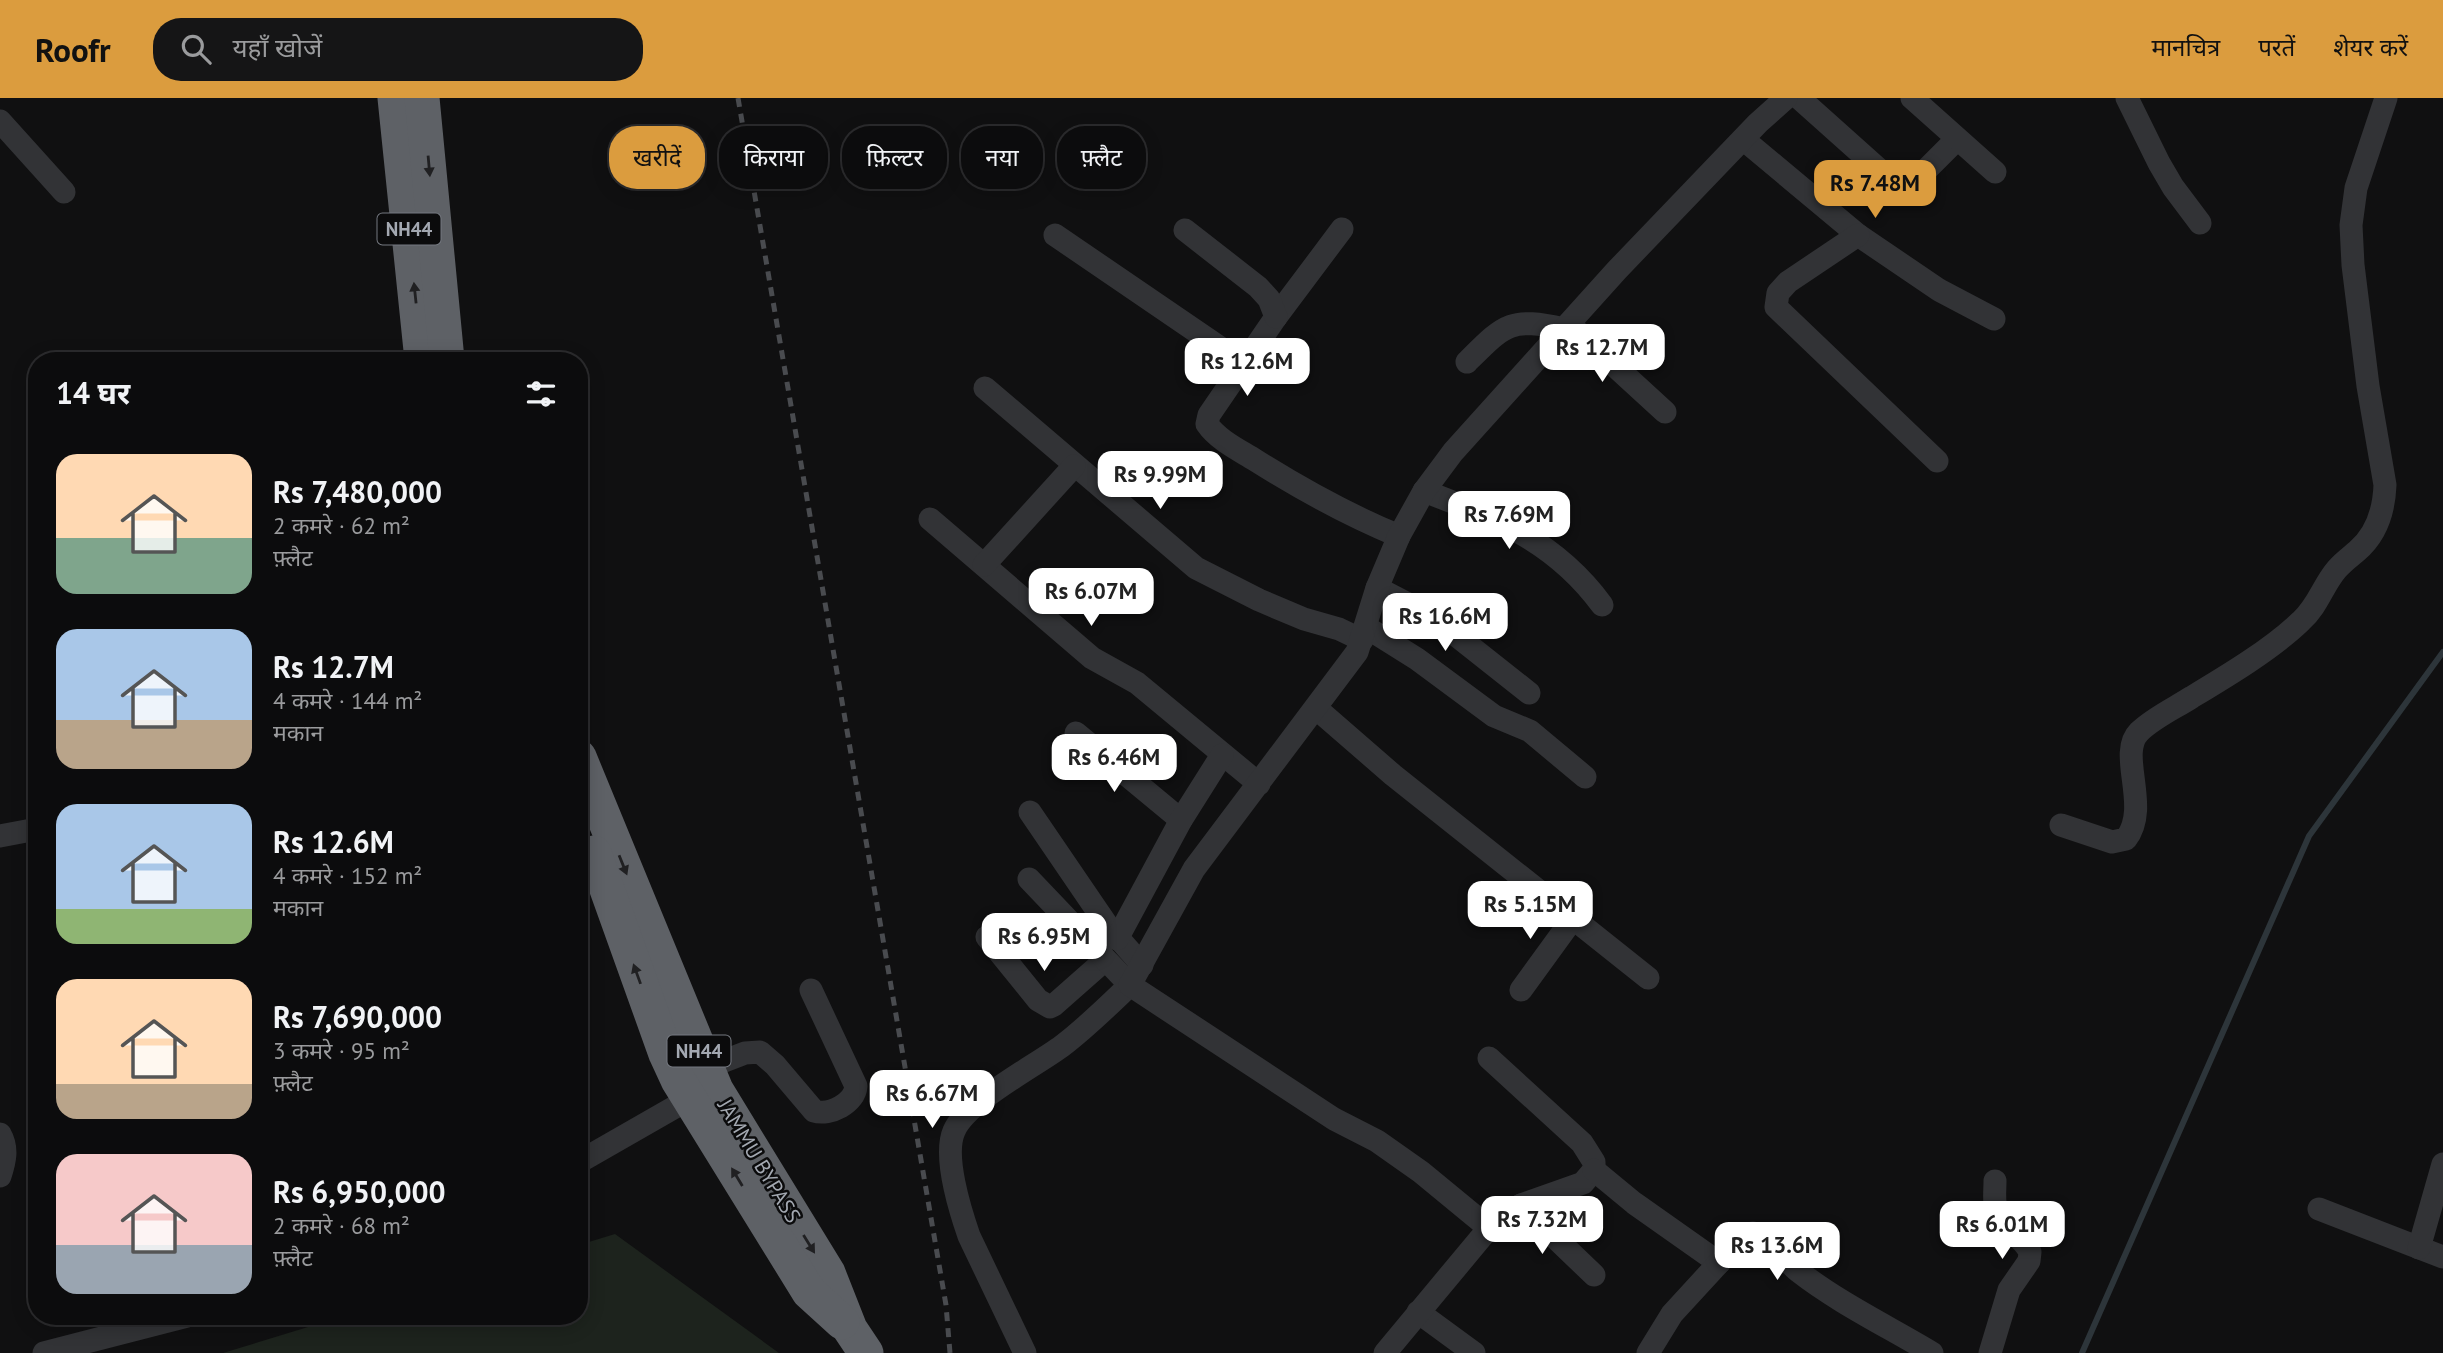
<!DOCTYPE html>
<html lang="hi">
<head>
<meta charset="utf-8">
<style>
  :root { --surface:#0c0c0d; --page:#151516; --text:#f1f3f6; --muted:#9a9b9d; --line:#2c2c2e; --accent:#db9c3e }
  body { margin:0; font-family:"PT Sans","Noto Sans Devanagari",sans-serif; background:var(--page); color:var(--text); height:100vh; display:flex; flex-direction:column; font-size:26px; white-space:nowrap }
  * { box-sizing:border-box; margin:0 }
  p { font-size:23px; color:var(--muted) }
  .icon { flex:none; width:38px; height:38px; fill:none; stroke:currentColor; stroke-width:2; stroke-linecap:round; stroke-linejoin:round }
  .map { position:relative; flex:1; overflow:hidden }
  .details { position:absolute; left:28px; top:254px; width:560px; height:973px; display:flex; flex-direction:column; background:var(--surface); border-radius:28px; box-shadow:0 4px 18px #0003,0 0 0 2px var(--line) }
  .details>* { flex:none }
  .guide { position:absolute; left:609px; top:28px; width:665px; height:63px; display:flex; gap:14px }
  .price { position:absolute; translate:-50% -60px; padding:0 16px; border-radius:14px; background:#fff; color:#222; font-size:23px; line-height:46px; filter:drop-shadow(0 2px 4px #0008) }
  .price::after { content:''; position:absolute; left:50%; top:42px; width:21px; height:16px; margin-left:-10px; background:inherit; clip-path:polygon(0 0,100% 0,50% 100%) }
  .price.on { background:var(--accent); color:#111 }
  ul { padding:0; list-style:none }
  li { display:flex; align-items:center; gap:21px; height:175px; padding:0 28px }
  li span { display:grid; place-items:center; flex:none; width:196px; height:140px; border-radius:21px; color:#555 }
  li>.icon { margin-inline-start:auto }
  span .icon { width:84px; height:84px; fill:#fffc; stroke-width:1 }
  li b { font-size:30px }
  h2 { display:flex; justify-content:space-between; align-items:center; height:84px; padding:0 28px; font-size:30px }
  .tag { padding:0 24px; border-radius:28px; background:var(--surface); box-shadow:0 4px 18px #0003,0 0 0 2px var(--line); font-size:24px; line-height:63px }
  .tag.on { background:var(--accent); color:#111 }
  header { display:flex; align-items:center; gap:42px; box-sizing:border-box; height:98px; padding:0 35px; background:var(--accent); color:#111 }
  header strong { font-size:33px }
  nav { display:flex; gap:38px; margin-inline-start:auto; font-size:24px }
  .search { width:490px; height:63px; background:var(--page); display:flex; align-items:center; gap:18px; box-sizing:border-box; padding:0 24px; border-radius:28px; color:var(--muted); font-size:26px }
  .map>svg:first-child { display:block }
</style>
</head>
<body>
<header>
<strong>Roofr</strong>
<div class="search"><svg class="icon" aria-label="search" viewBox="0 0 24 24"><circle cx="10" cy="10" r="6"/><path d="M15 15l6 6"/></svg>यहाँ खोजें</div>
<nav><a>मानचित्र</a><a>परतें</a><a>शेयर करें</a></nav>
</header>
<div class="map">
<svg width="2443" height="1255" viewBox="0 0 2443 1255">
  <rect width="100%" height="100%" fill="#101011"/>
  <!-- green -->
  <polygon fill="#1d231d" points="615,1136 779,1255 223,1255 344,1218 579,1218 579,1147"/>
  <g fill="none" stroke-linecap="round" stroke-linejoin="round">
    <!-- stream -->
    <polyline stroke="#2d353a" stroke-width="6" points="2082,1255 2309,738 2443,554"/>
    <!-- minor -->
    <g stroke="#323336" stroke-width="23">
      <polyline points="1799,0 1893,84 1904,89 1912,86 1957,41"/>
      <polyline points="1912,0 1995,74"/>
      <polyline points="2127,0 2159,65 2173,89 2200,125"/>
      <polyline points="0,23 64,94"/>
      <polyline points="1743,41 1858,137 1939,192 1994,221"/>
      <path d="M1342,131L1276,219L1209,317L1207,326C1218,342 1239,352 1255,362C1301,391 1348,417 1399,438"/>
      <polyline points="1185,132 1258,189 1269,201 1276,219"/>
      <polyline points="1055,137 1244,266"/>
      <polyline points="1858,137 1788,184 1778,195 1776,209 1937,363"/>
      <polyline points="1569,226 1665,314"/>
      <path d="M1467,264C1505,226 1510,219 1564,231"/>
      <polyline points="985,290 1196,470 1259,502 1304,521 1339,531 1362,542"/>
      <path d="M1424,393C1497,421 1554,442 1602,507"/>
      <polyline points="930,421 1092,560 1137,585 1259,686"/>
      <polyline points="984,467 1074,368"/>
      <polyline points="1377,490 1433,519 1529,595"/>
      <polyline points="1366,529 1417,561 1494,618 1530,633 1585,679"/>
      <polyline points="1317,611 1393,677 1648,880"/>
      <polyline points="1076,635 1181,722"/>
      <polyline points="1030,714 1107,827 1142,867"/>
      <path d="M2061,727L2112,744L2126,741C2151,709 2117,656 2139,634C2153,620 2175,610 2192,599C2227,578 2272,551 2301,523C2318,508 2323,487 2337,471C2343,464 2350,459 2357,453C2377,436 2384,413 2385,387L2368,288L2353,167L2351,127L2356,90L2386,0"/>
      <polyline points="0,738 37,731"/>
      <polyline points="987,839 1038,902 1050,909 1054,907 1105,862"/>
      <polyline points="1117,841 1181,722 1222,657"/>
      <polyline points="1521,892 1574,819"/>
      <polyline points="1489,960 1582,1045 1594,1064 1594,1072 1583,1085 1521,1107 1489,1130"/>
      <path d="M706,970L745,955L760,954L775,967L814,1013C830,1018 855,1005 856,988L811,892"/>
      <path d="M0,1036C8,1050 5,1063 0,1078"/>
      <polyline points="579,1064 689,1001"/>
      <polyline points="1594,1072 1634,1105 1719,1165"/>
      <polyline points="1521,1107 1594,1177"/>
      <polyline points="2319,1111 2443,1159"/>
      <polyline points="2419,1150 2443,1066"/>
      <polyline points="1418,1214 1474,1255"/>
      <polyline points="44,1255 187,1218"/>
      <path d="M1025,1255L969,1138C960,1112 943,1058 954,1033C966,1004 1035,968 1062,948C1087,929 1108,908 1130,887L1029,781"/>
      <polyline points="1385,1255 1489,1130 1421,1074 1377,1043 1334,1021 1130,887 1194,771 1357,554 1377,490 1399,438 1424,393 1453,354 1617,172 1758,25 1786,0"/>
      <path d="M1648,1255L1672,1216L1740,1142L1753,1135C1767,1138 1786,1163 1798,1173C1839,1205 1887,1228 1932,1255"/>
      <path d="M1990,1255L2009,1192L2029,1163L2030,1154C2023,1139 2004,1131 1998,1116C1993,1107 1995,1094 1995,1083"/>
    </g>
    <!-- highway -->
    <g stroke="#5e6166" stroke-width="35">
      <polyline points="395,0 422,262"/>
      <polyline points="422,0 447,262"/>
      <polyline points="579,659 716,992 828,1175 850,1231 866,1255"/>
      <polyline points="594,755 666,956 678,982 809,1194 842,1224"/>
    </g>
    <!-- rail -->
    <polyline stroke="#494b4f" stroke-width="5" stroke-dasharray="9 7" stroke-linecap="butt" points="738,0 946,1207 950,1255"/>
  </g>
  <!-- one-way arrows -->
  <defs><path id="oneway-solid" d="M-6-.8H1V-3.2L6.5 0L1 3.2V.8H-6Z" transform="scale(1.75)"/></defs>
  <g fill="#202022">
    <use href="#oneway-solid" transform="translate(429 68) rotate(85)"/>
    <use href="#oneway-solid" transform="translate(415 195) rotate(-96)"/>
    <use href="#oneway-solid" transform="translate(623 767) rotate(68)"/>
    <use href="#oneway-solid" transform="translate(637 876) rotate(-110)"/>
    <use href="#oneway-solid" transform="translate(737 1079) rotate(-121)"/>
    <use href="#oneway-solid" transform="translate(809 1146) rotate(58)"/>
  </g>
  <g text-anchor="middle" stroke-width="5" stroke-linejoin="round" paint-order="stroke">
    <!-- shield labels -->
    <g fill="#0b0b0c" stroke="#757980" stroke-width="2">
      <rect x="377.5" y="115.5" width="63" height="31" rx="5"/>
      <rect x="667.5" y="937.5" width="63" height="31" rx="5"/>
    </g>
    <g font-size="19" font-weight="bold" fill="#a3a8b1">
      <text x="409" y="138">NH44</text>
      <text x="699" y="960">NH44</text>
    </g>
    <!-- street labels -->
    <g font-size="21" fill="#a3a8b1" stroke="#0b0b0c">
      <text transform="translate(759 1063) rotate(59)" y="7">JAMMU BYPASS</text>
    </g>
  </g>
</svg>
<b class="price on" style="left:1875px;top:122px">Rs 7.48M</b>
<b class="price" style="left:1602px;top:286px">Rs 12.7M</b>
<b class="price" style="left:1247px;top:300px">Rs 12.6M</b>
<b class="price" style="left:1160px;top:413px">Rs 9.99M</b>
<b class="price" style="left:1509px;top:453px">Rs 7.69M</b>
<b class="price" style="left:1091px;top:530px">Rs 6.07M</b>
<b class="price" style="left:1445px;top:555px">Rs 16.6M</b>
<b class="price" style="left:1114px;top:696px">Rs 6.46M</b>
<b class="price" style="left:1530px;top:843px">Rs 5.15M</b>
<b class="price" style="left:1044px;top:875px">Rs 6.95M</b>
<b class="price" style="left:932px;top:1032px">Rs 6.67M</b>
<b class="price" style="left:1542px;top:1158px">Rs 7.32M</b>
<b class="price" style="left:2002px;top:1163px">Rs 6.01M</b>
<b class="price" style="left:1777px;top:1184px">Rs 13.6M</b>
<div class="guide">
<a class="tag on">खरीदें</a>
<a class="tag">किराया</a>
<a class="tag">फ़िल्टर</a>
<a class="tag">नया</a>
<a class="tag">फ़्लैट</a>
</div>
<section class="details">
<h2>14 घर<svg class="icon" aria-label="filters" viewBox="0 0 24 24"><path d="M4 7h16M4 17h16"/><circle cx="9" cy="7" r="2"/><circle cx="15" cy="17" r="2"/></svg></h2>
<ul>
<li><span style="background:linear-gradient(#ffd9b3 60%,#7fa58c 0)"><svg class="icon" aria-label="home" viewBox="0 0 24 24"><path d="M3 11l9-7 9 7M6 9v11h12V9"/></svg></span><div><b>Rs 7,480,000</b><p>2 कमरे · 62 m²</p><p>फ़्लैट</p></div></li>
<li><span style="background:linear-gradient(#a9c7e8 65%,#b9a48a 0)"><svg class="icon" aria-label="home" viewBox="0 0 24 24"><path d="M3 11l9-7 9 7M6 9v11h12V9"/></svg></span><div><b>Rs 12.7M</b><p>4 कमरे · 144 m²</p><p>मकान</p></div></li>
<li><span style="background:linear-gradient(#a9c7e8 75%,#8fb573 0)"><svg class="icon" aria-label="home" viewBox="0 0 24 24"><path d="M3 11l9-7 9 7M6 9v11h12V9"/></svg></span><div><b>Rs 12.6M</b><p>4 कमरे · 152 m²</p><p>मकान</p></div></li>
<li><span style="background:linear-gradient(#ffd9b3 75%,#b9a48a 0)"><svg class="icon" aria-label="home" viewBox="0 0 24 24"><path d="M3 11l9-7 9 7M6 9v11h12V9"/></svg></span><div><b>Rs 7,690,000</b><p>3 कमरे · 95 m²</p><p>फ़्लैट</p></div></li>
<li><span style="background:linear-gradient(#f6c9c9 65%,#9aa5b1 0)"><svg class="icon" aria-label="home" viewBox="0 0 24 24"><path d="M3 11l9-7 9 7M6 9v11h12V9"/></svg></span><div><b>Rs 6,950,000</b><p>2 कमरे · 68 m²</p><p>फ़्लैट</p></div></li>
</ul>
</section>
</div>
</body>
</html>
